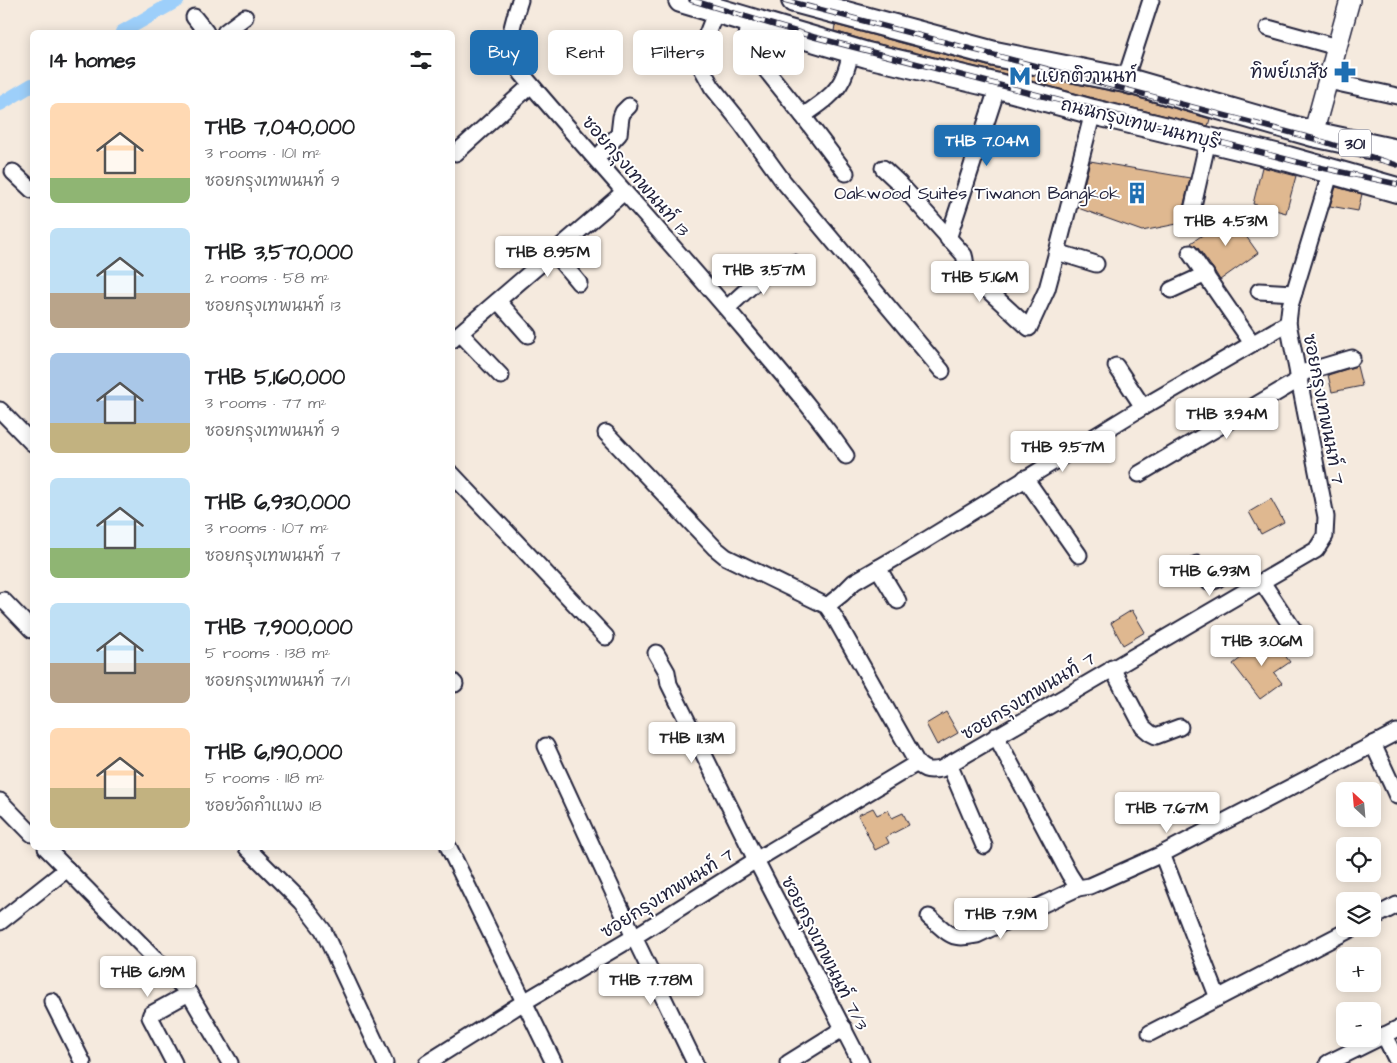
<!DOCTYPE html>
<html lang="en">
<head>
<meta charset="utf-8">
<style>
  :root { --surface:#fff; --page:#f2f2f2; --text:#202124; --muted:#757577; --accent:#1f6fb2 }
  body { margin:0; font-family:"Architects Daughter","Playpen Sans Thai",sans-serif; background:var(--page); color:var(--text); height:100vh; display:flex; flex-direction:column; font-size:19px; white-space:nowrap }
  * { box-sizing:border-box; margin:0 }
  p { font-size:16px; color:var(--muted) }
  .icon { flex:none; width:28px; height:28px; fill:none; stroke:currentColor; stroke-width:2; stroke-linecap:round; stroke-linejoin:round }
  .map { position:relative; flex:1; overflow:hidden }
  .details { position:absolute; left:30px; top:30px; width:425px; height:820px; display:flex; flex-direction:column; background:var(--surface); border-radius:8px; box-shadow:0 2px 12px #0003 }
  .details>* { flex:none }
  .banner { position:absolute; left:470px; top:30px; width:475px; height:45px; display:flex; gap:10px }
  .needle { width:32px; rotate:334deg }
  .controls { position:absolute; left:1336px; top:782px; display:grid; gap:10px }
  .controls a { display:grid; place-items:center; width:45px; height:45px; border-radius:8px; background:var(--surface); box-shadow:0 2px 12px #0003; font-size:25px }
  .price { position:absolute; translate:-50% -42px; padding:0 11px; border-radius:5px; background:#fff; color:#222; font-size:16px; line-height:32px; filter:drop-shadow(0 1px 2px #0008) }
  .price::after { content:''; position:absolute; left:50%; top:30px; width:15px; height:11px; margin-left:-8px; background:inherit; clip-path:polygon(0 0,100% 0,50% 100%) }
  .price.current { background:var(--accent); color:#fff }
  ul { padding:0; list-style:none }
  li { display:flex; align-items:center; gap:15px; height:125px; padding:0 20px }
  li span { display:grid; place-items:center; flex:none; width:140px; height:100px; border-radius:8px; color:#555 }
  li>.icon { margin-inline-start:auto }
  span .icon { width:60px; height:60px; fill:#fffc; stroke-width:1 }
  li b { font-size:21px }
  h2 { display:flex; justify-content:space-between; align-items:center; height:60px; padding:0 20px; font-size:21px }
  .pill { padding:0 18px; border-radius:8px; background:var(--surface); box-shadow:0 2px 12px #0003; font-size:18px; line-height:45px }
  .pill.current { background:var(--accent); color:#fff }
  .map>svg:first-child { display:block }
</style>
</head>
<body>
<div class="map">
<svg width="1397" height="1063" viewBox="0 0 1397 1063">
  <rect width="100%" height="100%" fill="#f5eade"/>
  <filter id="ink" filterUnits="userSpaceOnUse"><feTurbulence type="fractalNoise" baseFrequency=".02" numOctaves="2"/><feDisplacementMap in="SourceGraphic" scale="10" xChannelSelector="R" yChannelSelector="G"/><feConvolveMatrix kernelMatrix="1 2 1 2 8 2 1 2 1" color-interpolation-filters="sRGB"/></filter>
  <g filter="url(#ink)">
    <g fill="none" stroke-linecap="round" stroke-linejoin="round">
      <!-- canal -->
      <g stroke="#9dcffa" stroke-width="14">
        <polyline points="122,32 178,0"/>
        <polyline points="0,104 32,85"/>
      </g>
    </g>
    <!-- building -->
    <g fill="#dfb890" stroke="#22223b">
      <polygon points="835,25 991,67 1122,93 1210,119 1208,126 1096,99 1002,73 871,42 834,31"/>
      <polygon points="1090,161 1190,178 1181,217 1182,223 1142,231 1078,208"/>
      <polygon points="1262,167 1296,176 1286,213 1253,204"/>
      <polygon points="1336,187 1362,194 1358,211 1330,206"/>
      <polygon points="1231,215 1258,253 1220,280 1214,270 1198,248 1191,243"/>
      <polygon points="1357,366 1362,386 1332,392 1328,375"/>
      <polygon points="1271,499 1284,522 1261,534 1249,512"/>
      <polygon points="1132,610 1145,632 1123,645 1111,623"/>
      <polygon points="1270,636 1290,662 1274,673 1282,683 1260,699 1233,664"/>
      <polygon points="946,712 958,733 937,745 926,724"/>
      <polygon points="873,808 877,815 888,810 892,818 903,813 909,825 886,837 889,843 875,850 858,815"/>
    </g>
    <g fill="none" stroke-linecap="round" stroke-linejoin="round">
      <!-- minor casing -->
      <g stroke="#22223b" stroke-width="19">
        <g id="minor">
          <path d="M520,0C516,13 507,40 510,52C512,60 517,67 522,74C595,160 671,243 744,329C779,371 815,411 846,456"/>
          <polyline points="716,11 699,54 701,67 712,87 741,123 783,181 942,371"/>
          <polyline points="194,17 206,32"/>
          <path d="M751,20C748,31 744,39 750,50L803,116L846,173"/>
          <polyline points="1268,28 1337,47"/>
          <polyline points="225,32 245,17"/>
          <polyline points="1125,80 1151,0"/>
          <polyline points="1328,81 1397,96"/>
          <polyline points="1093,112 1057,252 1096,264"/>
          <path d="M803,116C817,106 834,96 842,80C847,71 849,59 852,49"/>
          <polyline points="456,153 531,85"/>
          <polyline points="596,159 619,134 621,117 623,112 629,106"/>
          <path d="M883,168L900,184L964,255C966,261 965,267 968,272L1029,328L1047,289L1057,252"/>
          <polyline points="13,172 32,190"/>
          <polyline points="1190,219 1208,140"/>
          <polyline points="948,239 998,86"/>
          <polyline points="554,253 579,283"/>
          <polyline points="1190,253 1252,343"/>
          <polyline points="1171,290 1206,274"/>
          <polyline points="1259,291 1294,293"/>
          <polyline points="498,301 528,335"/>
          <path d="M727,308C747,291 767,266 794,263L804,272"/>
          <polyline points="461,334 501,376"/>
          <polyline points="452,340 624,192"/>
          <polyline points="1116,366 1143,407"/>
          <polyline points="1298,374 1352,358"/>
          <polyline points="0,410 32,443"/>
          <polyline points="606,433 715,548 726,557 827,606 835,618 917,763"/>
          <polyline points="452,474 606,637"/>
          <polyline points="1139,474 1300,379"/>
          <polyline points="1025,478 1079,555"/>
          <polyline points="1197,564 1209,582 1216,580 1234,567"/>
          <polyline points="878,568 898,601"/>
          <polyline points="1262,582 1299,638"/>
          <polyline points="3,600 32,630"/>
          <polyline points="827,606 842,594 854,582 916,546 1143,407 1288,323"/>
          <polyline points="656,653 667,672 669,684 756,860 861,1063"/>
          <polyline points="1112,668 1143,727 1150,733 1156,736 1180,727"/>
          <polyline points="452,681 455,684"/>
          <polyline points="996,736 1069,874 1078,888 1090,886 1162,854 1397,732"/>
          <polyline points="1373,744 1397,796"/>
          <polyline points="546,746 634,937 695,1063"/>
          <polyline points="949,764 984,846"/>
          <polyline points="0,801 32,834"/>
          <polyline points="46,848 189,993 230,1063"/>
          <polyline points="247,848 301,902 323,930 385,1063"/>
          <polyline points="449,848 554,1063"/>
          <polyline points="1162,854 1218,998"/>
          <path d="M929,917C949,933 949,941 977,935L1078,888"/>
          <polyline points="1372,918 1397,905"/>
          <polyline points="0,922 67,869"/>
          <polyline points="52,1001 83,1063"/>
          <polyline points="1150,1033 1351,929"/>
          <polyline points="1384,1035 1397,1061"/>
          <polyline points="174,1063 150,1017 151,1014 189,993"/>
          <path d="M427,1063L524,1002L634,937L756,860L917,763C925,771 930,771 941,769L1316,550L1325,536L1326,517L1288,323L1290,306L1331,171"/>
          <polyline points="788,1063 844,1028"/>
          <polyline points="1328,1063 1397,1029"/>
        </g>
      </g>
      <!-- tertiary casing -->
      <g stroke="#22223b" stroke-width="22">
        <polyline id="tertiary" points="1313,134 1350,0"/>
      </g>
      <!-- primary casing -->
      <g stroke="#22223b" stroke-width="28">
        <g id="primary">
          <polyline points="681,0 867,55 998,86 1093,112 1288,159 1397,190"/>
          <polyline points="794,0 995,54 1125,80 1313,134 1397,152"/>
        </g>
      </g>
      <!-- minor -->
      <use href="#minor" stroke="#fff" stroke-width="15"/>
      <!-- tertiary -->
      <use href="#tertiary" stroke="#fff" stroke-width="19"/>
      <!-- primary -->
      <use href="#primary" stroke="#fff" stroke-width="24"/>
      <!-- rail casing -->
      <g stroke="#22223b" stroke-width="5.5">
        <g id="rail">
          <polyline points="691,0 814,37 1309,165 1397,184"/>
          <polyline points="784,0 1315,139 1397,165"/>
        </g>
      </g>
      <!-- rail -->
      <use href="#rail" stroke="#fff" stroke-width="4" stroke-dasharray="11" stroke-linecap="butt"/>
    </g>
  </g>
  <!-- icons -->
  <defs>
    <g id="pharmacy-bare" transform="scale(1.725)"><path d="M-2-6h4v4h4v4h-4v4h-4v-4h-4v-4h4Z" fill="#1f6fb2" stroke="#fff" stroke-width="2.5" paint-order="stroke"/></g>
    <g id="metro-bare" transform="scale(1.725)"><path d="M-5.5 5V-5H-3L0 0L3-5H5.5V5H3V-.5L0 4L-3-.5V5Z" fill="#1f6fb2" stroke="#fff" stroke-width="2.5" paint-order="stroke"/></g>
    <g id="building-bare" transform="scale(1.725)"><path d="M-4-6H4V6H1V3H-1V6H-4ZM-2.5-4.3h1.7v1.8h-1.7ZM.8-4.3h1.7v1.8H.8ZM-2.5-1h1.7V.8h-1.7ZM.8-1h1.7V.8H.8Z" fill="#1f6fb2" stroke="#fff" stroke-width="2.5" paint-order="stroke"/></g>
  </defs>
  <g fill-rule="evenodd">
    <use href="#pharmacy-bare" x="1345" y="72"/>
    <use href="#metro-bare" x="1020" y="76"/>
    <use href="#building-bare" x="1137" y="193"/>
  </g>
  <g text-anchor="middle" stroke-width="4" stroke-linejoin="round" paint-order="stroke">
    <!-- shield labels -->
    <rect fill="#fff" stroke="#646476" stroke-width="1" x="1339" y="129.5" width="32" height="27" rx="4"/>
    <g font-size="16" font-weight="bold" fill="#22223b">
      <text x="1355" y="149">301</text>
    </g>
    <!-- poi labels -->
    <g font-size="18" fill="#22223b" stroke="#fff" text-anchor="end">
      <text x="1328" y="78">ทิพย์เภสัช</text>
      <text x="1036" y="82" text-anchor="start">แยกติวานนท์</text>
      <text x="1120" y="199">Oakwood Suites Tiwanon Bangkok</text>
    </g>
    <!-- street labels -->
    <g font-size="18" fill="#22223b" stroke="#fff">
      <text transform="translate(1140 123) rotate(14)" y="6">ถนนกรุงเทพ-นนทบุรี</text>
      <text transform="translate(636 176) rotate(49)" y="6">ซอยกรุงเทพนนท์ 13</text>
      <text transform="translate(1324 409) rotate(79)" y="6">ซอยกรุงเทพนนท์ 7</text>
      <text transform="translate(1028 696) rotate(-31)" y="6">ซอยกรุงเทพนนท์ 7</text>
      <text transform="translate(667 893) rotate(-32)" y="6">ซอยกรุงเทพนนท์ 7</text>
      <text transform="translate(825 953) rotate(63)" y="6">ซอยกรุงเทพนนท์ 7/3</text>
    </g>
  </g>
</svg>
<div class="controls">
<a><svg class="needle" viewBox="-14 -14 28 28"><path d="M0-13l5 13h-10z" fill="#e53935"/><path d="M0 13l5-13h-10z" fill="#757577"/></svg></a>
<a><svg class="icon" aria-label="locate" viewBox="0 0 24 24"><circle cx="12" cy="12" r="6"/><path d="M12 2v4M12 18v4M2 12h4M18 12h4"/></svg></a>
<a><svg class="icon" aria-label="layers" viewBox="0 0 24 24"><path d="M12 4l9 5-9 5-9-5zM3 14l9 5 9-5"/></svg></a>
<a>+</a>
<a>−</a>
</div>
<b class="price current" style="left:987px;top:167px">THB 7.04M</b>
<b class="price" style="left:1226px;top:247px">THB 4.53M</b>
<b class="price" style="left:548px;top:278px">THB 8.95M</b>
<b class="price" style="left:764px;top:296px">THB 3.57M</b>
<b class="price" style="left:980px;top:303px">THB 5.16M</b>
<b class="price" style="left:1227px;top:440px">THB 3.94M</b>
<b class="price" style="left:1063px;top:473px">THB 9.57M</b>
<b class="price" style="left:1210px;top:597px">THB 6.93M</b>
<b class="price" style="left:1262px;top:667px">THB 3.06M</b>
<b class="price" style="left:692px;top:764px">THB 11.3M</b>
<b class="price" style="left:1167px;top:834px">THB 7.67M</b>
<b class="price" style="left:1001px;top:940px">THB 7.9M</b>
<b class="price" style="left:148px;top:998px">THB 6.19M</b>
<b class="price" style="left:651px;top:1006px">THB 7.78M</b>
<div class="banner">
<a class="pill current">Buy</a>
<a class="pill">Rent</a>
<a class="pill">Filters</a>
<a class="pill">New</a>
</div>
<section class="details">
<h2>14 homes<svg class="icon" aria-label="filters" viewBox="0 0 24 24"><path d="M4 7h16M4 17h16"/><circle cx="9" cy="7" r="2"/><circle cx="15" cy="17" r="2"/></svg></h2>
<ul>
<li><span style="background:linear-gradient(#ffd9b3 75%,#8fb573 0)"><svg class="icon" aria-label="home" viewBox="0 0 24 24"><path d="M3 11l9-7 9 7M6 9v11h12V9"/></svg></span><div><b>THB 7,040,000</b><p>3 rooms · 101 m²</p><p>ซอยกรุงเทพนนท์ 9</p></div></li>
<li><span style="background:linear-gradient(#bfe0f5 65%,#b9a48a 0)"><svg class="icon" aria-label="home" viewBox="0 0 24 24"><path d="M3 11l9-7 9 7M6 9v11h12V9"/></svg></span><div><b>THB 3,570,000</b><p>2 rooms · 58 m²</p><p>ซอยกรุงเทพนนท์ 13</p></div></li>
<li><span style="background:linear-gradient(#a9c7e8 70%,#c2b280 0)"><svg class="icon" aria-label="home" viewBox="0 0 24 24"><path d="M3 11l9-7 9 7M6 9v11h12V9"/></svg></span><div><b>THB 5,160,000</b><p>3 rooms · 77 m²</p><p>ซอยกรุงเทพนนท์ 9</p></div></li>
<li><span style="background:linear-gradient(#bfe0f5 70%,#8fb573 0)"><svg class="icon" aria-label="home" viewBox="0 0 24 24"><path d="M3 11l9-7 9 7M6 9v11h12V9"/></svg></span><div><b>THB 6,930,000</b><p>3 rooms · 107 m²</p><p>ซอยกรุงเทพนนท์ 7</p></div></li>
<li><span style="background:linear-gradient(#bfe0f5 60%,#b9a48a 0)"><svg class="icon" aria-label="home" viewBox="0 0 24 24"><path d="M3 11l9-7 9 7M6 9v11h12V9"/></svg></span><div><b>THB 7,900,000</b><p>5 rooms · 138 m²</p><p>ซอยกรุงเทพนนท์ 7/1</p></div></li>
<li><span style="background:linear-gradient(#ffd9b3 60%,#c2b280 0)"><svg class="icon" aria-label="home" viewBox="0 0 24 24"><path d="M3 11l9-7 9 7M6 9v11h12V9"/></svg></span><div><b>THB 6,190,000</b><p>5 rooms · 118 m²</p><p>ซอยวัดกำแพง 18</p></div></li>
</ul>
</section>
</div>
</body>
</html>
